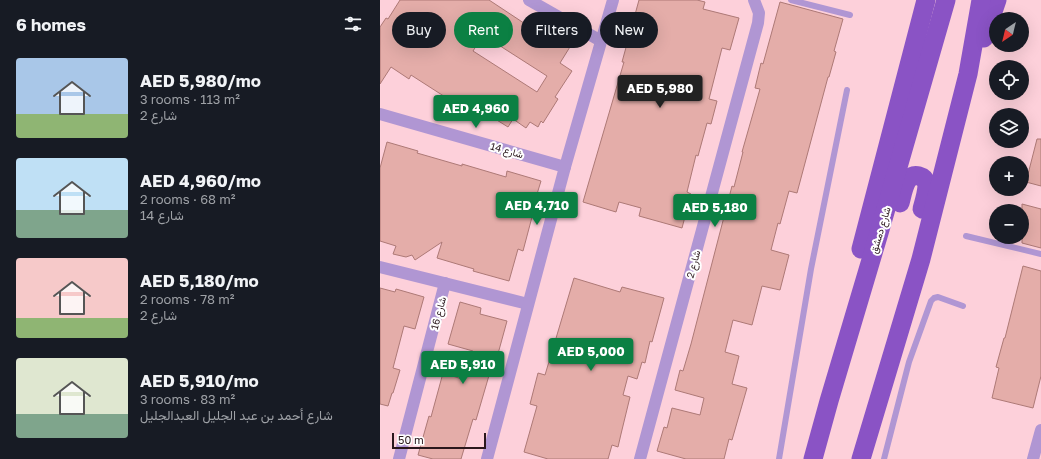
<!DOCTYPE html>
<html lang="en">
<head>
<meta charset="utf-8">
<style>
  :root { --surface:#171b24; --page:#242831; --text:#f1f3f6; --muted:#9ea1a6; --accent:#0b8043 }
  body { margin:0; font-family:"Golos Text",Vazirmatn,sans-serif; background:var(--page); color:var(--text); height:100vh; display:flex; flex-direction:column; font-size:15px; white-space:nowrap }
  * { box-sizing:border-box; margin:0 }
  p { font-size:13px; color:var(--muted) }
  .icon { flex:none; width:22px; height:22px; fill:none; stroke:currentColor; stroke-width:2; stroke-linecap:round; stroke-linejoin:round }
  .map { position:relative; flex:1; overflow:hidden }
  .sheet { display:flex; flex-direction:column; background:var(--surface); width:380px }
  .sheet>* { flex:none }
  .hud { position:absolute; left:12px; top:12px; width:380px; height:36px; display:flex; gap:8px }
  .needle { width:26px; rotate:215deg }
  .tools { position:absolute; left:609px; top:12px; display:grid; gap:8px }
  .tools a { display:grid; place-items:center; width:40px; height:40px; border-radius:50%; background:var(--surface); box-shadow:0 4px 16px #0002; font-size:20px }
  .scale { position:absolute; left:12px; bottom:10px; width:94px; box-sizing:border-box; padding-left:4px; border:2px solid #2a171c; border-top:0; font-size:11px; line-height:14px; white-space:nowrap; color:#2a171c; -webkit-text-stroke:3px #fff; paint-order:stroke }
  .price { position:absolute; translate:-50% -34px; padding:0 9px; border-radius:4px; background:var(--accent); color:#fff; font-size:13px; line-height:26px; filter:drop-shadow(0 1px 2px #0008) }
  .price::after { content:''; position:absolute; left:50%; top:24px; width:12px; height:9px; margin-left:-6px; background:inherit; clip-path:polygon(0 0,100% 0,50% 100%) }
  .price.current { background:#222; color:#fff }
  ul { padding:0; list-style:none }
  li { display:flex; align-items:center; gap:12px; height:100px; padding:0 16px }
  li span { display:grid; place-items:center; flex:none; width:112px; height:80px; border-radius:4px; color:#555 }
  li>.icon { margin-inline-start:auto }
  span .icon { width:48px; height:48px; fill:#fffc; stroke-width:1 }
  li b { font-size:17px }
  h2 { display:flex; justify-content:space-between; align-items:center; height:48px; padding:0 16px; font-size:17px }
  .chip { padding:0 14px; border-radius:18px; background:var(--surface); box-shadow:0 4px 16px #0002; font-size:14px; line-height:36px }
  .chip.current { background:var(--accent); color:#fff }
  main { display:flex; flex:1; min-height:0 }
  .map>svg:first-child { display:block }
</style>
</head>
<body>
<main>
<section class="sheet">
<h2>6 homes<svg class="icon" aria-label="filters" viewBox="0 0 24 24"><path d="M4 7h16M4 17h16"/><circle cx="9" cy="7" r="2"/><circle cx="15" cy="17" r="2"/></svg></h2>
<ul>
<li><span style="background:linear-gradient(#a9c7e8 70%,#8fb573 0)"><svg class="icon" aria-label="home" viewBox="0 0 24 24"><path d="M3 11l9-7 9 7M6 9v11h12V9"/></svg></span><div><b>AED 5,980/mo</b><p>3 rooms · 113 m²</p><p>شارع 2</p></div></li>
<li><span style="background:linear-gradient(#bfe0f5 65%,#7fa58c 0)"><svg class="icon" aria-label="home" viewBox="0 0 24 24"><path d="M3 11l9-7 9 7M6 9v11h12V9"/></svg></span><div><b>AED 4,960/mo</b><p>2 rooms · 68 m²</p><p>شارع 14</p></div></li>
<li><span style="background:linear-gradient(#f6c9c9 75%,#8fb573 0)"><svg class="icon" aria-label="home" viewBox="0 0 24 24"><path d="M3 11l9-7 9 7M6 9v11h12V9"/></svg></span><div><b>AED 5,180/mo</b><p>2 rooms · 78 m²</p><p>شارع 2</p></div></li>
<li><span style="background:linear-gradient(#dfe7d0 70%,#7fa58c 0)"><svg class="icon" aria-label="home" viewBox="0 0 24 24"><path d="M3 11l9-7 9 7M6 9v11h12V9"/></svg></span><div><b>AED 5,910/mo</b><p>3 rooms · 83 m²</p><p>شارع أحمد بن عبد الجليل العبدالجليل</p></div></li>
</ul>
</section>
<div class="map">
<svg width="661" height="459" viewBox="0 0 661 459">
  <rect width="100%" height="100%" fill="#fdd0da"/>
  <!-- building -->
  <g fill="#e4ada9" stroke="#ad7976" fill-rule="evenodd">
    <path d="M20,0H109L168,39L174,30L193,42L180,63L192,71L175,97L178,99L163,123L161,121L158,127L150,122L146,128L133,119L128,127L112,117L110,119L76,97L73,102L31,75L29,79L11,67L0,84V27L6,18L8,19ZM103,35L167,76L157,92L93,51Z"/>
    <polygon points="259,0 317,0 325,2 323,9 359,18 350,50 342,48 329,99 337,101 331,124 327,123 318,156 316,155 307,192 311,194 302,228 259,216 261,208 239,202 236,212 203,202 244,62 242,62"/>
    <polygon points="400,2 463,19 454,51 456,52 449,77 448,77 417,193 409,191 400,224 398,223 391,250 409,255 400,290 382,286 372,325 353,320 345,352 359,356 352,384 367,388 352,440 349,439 344,459 306,459 277,451 284,427 287,428 292,408 320,415 324,398 295,390 300,370 303,371 311,344 352,186 354,187 363,152 362,152 380,89 375,88 381,63 383,64"/>
    <polygon points="657,139 661,139 661,186 646,182"/>
    <polygon points="7,142 38,151 37,153 82,166 82,164 126,177 127,171 161,181 157,194 154,194 148,216 152,217 143,251 138,249 129,281 93,271 94,269 57,258 62,242 35,260 32,255 26,257 13,254 16,246 0,241 0,168"/>
    <polygon points="642,204 661,209 661,248 642,243"/>
    <polygon points="643,266 661,271 661,376 653,408 612,398 619,368 616,367 624,338 625,338"/>
    <polygon points="194,278 240,292 242,287 284,298 272,342 270,341 265,363 262,362 257,379 248,376 243,395 250,397 241,434 238,447 232,445 228,459 168,459 144,452 157,406 150,404 158,373 165,375"/>
    <polygon points="0,288 15,292 16,289 44,297 35,329 24,326 13,368 20,370 13,393 12,393 8,406 0,404"/>
    <polygon points="80,302 101,308 100,314 127,321 113,372 110,372 96,420 93,419 81,459 53,459 38,455 49,416 51,417 63,373 85,380 93,351 68,344"/>
  </g>
  <g fill="none" stroke-linecap="round" stroke-linejoin="round">
    <!-- lane -->
    <g stroke="#b096d3" stroke-width="6">
      <polyline points="411,0 470,15"/>
      <polyline points="586,236 661,254"/>
      <polyline points="399,459 431,269 467,90"/>
      <polyline points="504,459 529,362 551,301 554,298 558,297 583,306"/>
    </g>
    <!-- street -->
    <g stroke="#b096d3" stroke-width="12">
      <polyline points="149,0 221,41"/>
      <polyline points="0,114 185,167"/>
      <polyline points="0,267 148,304"/>
      <polyline points="19,459 65,283"/>
      <polyline points="107,459 185,167 233,0"/>
      <polyline points="260,459 378,23 379,13 374,0"/>
      <polyline points="653,459 661,430"/>
    </g>
    <!-- primary -->
    <g stroke="#8a53c5" stroke-width="19">
      <polyline points="604,38 617,0"/>
      <path d="M520,203C523,193 525,172 539,176C543,177 546,180 547,185C547,192 544,202 542,209"/>
      <polyline points="481,249 546,0"/>
      <polyline points="433,459 449,401 499,233 566,0"/>
      <polyline points="481,459 541,259 588,74 601,0"/>
    </g>
  </g>
  <g text-anchor="middle" stroke-width="4" stroke-linejoin="round" paint-order="stroke">
    <!-- street labels -->
    <g font-size="10" fill="#2a171c" stroke="#fff">
      <text transform="translate(127 150) rotate(16)" y="4">شارع 14</text>
      <text transform="translate(500 230) rotate(-73)" y="4">شارع دمشق</text>
      <text transform="translate(313 264) rotate(-75)" y="4">شارع 2</text>
      <text transform="translate(58 313) rotate(-75)" y="4">شارع 16</text>
    </g>
  </g>
</svg>
<div class="tools">
<a><svg class="needle" viewBox="-14 -14 28 28"><path d="M0-13l5 13h-10z" fill="#e53935"/><path d="M0 13l5-13h-10z" fill="#9ea1a6"/></svg></a>
<a><svg class="icon" aria-label="locate" viewBox="0 0 24 24"><circle cx="12" cy="12" r="6"/><path d="M12 2v4M12 18v4M2 12h4M18 12h4"/></svg></a>
<a><svg class="icon" aria-label="layers" viewBox="0 0 24 24"><path d="M12 4l9 5-9 5-9-5zM3 14l9 5 9-5"/></svg></a>
<a>+</a>
<a>−</a>
</div>
<div class="scale">50 m</div>
<b class="price current" style="left:280px;top:109px">AED 5,980</b>
<b class="price" style="left:96px;top:129px">AED 4,960</b>
<b class="price" style="left:157px;top:226px">AED 4,710</b>
<b class="price" style="left:335px;top:228px">AED 5,180</b>
<b class="price" style="left:211px;top:372px">AED 5,000</b>
<b class="price" style="left:83px;top:385px">AED 5,910</b>
<div class="hud">
<a class="chip">Buy</a>
<a class="chip current">Rent</a>
<a class="chip">Filters</a>
<a class="chip">New</a>
</div>
</div>
</main>
</body>
</html>
